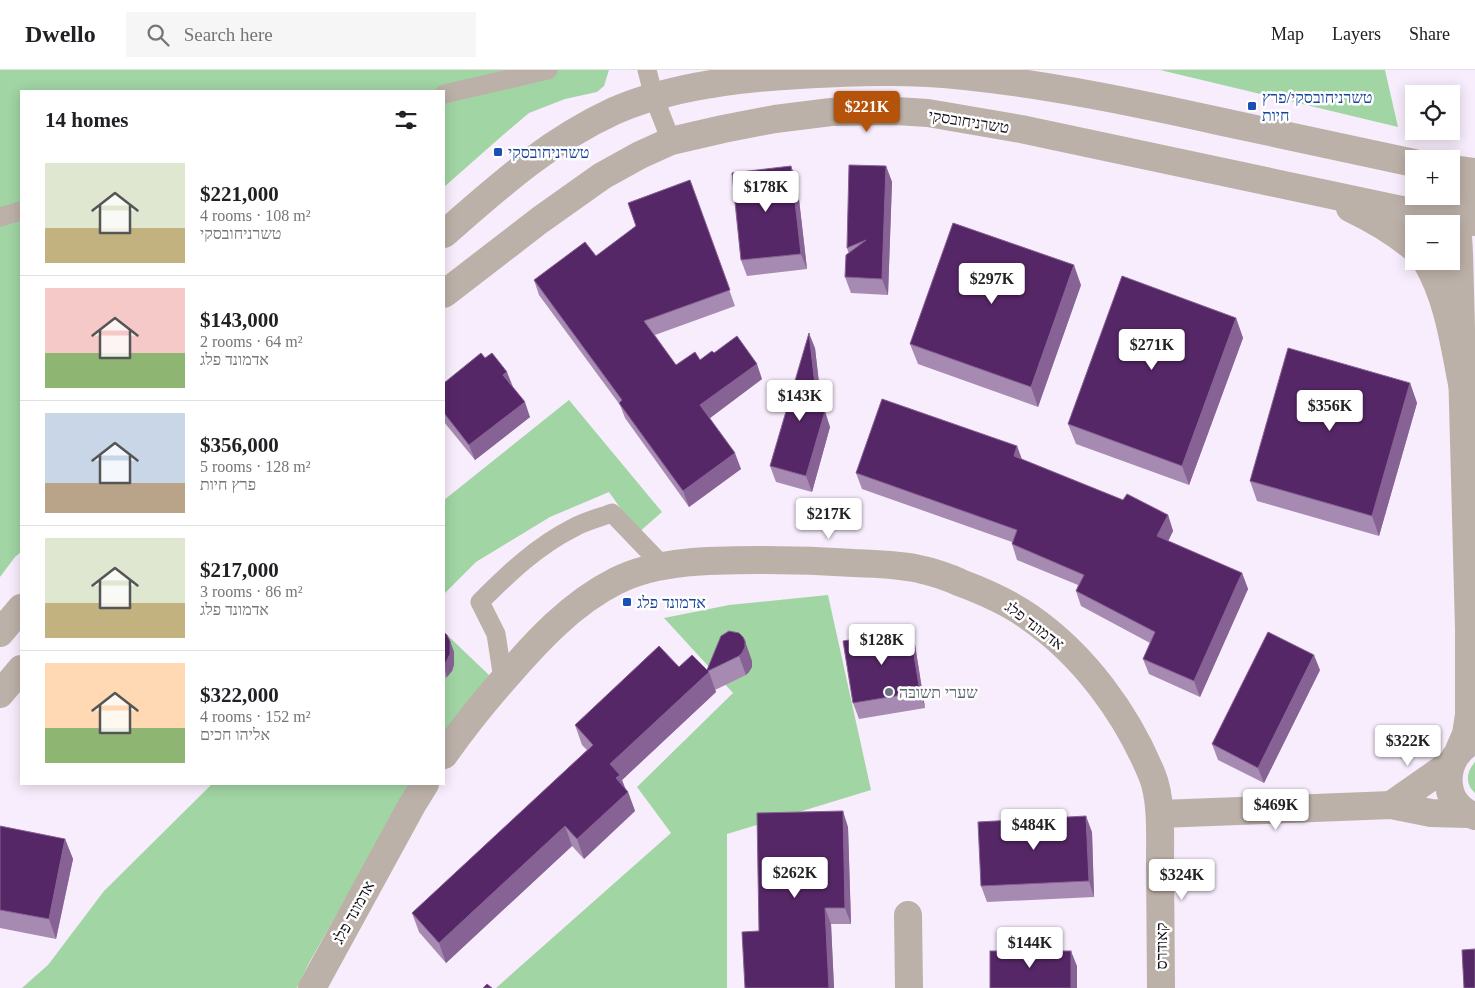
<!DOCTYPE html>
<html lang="en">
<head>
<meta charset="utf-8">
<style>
  :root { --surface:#fff; --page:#f6f6f6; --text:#202124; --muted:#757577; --line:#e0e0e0; --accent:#b45309 }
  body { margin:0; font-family:"Times New Roman",Heebo,serif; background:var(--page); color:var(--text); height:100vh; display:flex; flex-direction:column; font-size:19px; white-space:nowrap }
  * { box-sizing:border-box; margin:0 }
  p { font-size:16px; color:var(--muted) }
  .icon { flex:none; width:28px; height:28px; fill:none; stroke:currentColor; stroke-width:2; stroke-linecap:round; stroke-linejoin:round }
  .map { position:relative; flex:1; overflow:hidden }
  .drawer { position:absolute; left:20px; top:20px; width:425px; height:695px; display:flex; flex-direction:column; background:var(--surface); border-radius:0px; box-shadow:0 2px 12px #0003 }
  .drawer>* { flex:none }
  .buttons { position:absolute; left:1405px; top:15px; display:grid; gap:10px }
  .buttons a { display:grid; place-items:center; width:55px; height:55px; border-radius:0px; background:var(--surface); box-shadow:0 2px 12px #0003; font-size:25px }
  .price { position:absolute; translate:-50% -42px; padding:0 11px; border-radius:5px; background:#fff; color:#222; font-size:16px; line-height:32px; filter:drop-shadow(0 1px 2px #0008) }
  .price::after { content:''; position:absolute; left:50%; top:30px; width:15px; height:11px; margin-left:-8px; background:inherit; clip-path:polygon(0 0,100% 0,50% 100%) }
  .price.active { background:var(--accent); color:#fff }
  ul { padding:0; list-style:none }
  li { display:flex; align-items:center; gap:15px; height:125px; padding:0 25px }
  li+li { border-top:1px solid var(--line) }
  li span { display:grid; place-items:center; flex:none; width:140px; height:100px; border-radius:0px; color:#555 }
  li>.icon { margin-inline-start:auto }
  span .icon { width:60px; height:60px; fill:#fffc; stroke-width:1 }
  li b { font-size:21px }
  h2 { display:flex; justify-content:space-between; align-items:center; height:60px; padding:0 25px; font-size:21px }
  header { display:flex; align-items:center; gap:30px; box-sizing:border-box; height:70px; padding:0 25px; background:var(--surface); border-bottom:1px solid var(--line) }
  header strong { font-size:24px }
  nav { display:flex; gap:28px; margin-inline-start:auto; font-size:18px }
  .search { width:350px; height:45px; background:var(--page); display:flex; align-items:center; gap:12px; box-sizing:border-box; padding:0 18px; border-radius:0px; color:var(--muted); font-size:19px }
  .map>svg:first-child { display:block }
</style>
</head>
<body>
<header>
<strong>Dwello</strong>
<div class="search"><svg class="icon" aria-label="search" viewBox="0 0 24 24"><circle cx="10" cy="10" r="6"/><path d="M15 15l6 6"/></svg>Search here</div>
<nav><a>Map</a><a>Layers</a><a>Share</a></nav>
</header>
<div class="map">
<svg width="1475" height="918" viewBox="0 0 1475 918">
  <rect width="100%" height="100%" fill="#f8edfc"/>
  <!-- green -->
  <g fill="#a1d5a4">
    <polygon points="0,0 609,0 604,16 597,22 565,29 529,43 503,65 444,117 444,21 21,21 21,482 15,487 0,507"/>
    <polygon points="1160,0 1385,0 1398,57"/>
    <polygon points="569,330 662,442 638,463 609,422 550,447 476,492 444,524 444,430"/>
    <polygon points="828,525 871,720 727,764 727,918 496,918 671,763 637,717 733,623 664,548 729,535"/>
    <polygon points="444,562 490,606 444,668"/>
    <path d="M1475,692V723C1465,714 1466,702 1475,692Z"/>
    <polygon points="212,714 410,714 309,893 297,918 22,918 48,895 104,821"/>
  </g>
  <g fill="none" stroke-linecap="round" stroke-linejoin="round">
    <!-- service -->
    <g stroke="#bcb1a8" stroke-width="19">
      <polyline points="647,0 654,27 671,71"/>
      <polyline points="444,24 548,0"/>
      <polyline points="0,147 21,141"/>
      <path d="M503,609L496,564L480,532C508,504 537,476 573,458C585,451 599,448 612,443L664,497"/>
    </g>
    <!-- minor -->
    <g stroke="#bcb1a8" stroke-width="28">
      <path d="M1474,671C1441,684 1439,736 1475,746"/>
      <polyline points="1459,680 1466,664 1469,645 1469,559 1459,183 1457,150 1471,102"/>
      <path d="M444,685C463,658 483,633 505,608C537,571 572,533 616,511C659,489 719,490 766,490C796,490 825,491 854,493C876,494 898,494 919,499C933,502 948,507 961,513C985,522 1008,532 1029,547C1084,585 1127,644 1152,705C1162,729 1160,766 1160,792C1160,834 1161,876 1161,918"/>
      <polyline points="1391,735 1451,693"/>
      <polyline points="1160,744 1391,735 1431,743 1468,744"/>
      <polyline points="908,845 909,918"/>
      <polyline points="312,918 412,735 425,714"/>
    </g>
    <!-- tertiary -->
    <g stroke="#bcb1a8" stroke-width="28">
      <polyline points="1451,99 1475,102"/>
      <path d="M1350,138C1373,149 1394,161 1414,178"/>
      <path d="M444,164C499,116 547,72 614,41C671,16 739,8 800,5C855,2 910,0 965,6C1051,15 1137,33 1223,52C1286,66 1350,79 1414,93"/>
      <path d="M1426,191C1449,230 1454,275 1463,319"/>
      <polyline points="444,224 540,150 602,106 640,85 671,71 723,59 775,49 831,42 896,41 928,43 1021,59 1430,146 1475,152"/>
      <polyline points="0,563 21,538"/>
      <polyline points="0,624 21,599"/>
    </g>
  </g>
  <!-- wall -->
  <g fill="#a78ab2">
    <polygon points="791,96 797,112 807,199 747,206 741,190"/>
    <polygon points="886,96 892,112 888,225 851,223 845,207 849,184 847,178"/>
    <polygon points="690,110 735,236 655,265 676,295 700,290 714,283 762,309 710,348 741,399 689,437 625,348 620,335 539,225 534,210 596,186 636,156"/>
    <polygon points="1081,215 1038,337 918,294 910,274"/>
    <polygon points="1236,248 1243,268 1189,415 1076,374 1068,354"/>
    <polygon points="815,278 822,341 830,357 812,422 776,412 770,396"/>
    <polygon points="485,288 512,316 530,347 475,390 444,352 444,313"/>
    <polygon points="1410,313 1417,333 1379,466 1257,431 1250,411"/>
    <polygon points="1017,376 1021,389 1123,430 1168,445 1173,461 1168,471 1242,503 1248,519 1200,627 1149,604 1143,589 1150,573 1081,536 1076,521 1078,515 1017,490 1012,474 1012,472 862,419 856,403"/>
    <polygon points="444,562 450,571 454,582 454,595 452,601 447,607 444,609"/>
    <polygon points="721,566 752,591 752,597 749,602 746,605 715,620 716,622 622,710 625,718 628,722 635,741 584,789 572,776 446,893 419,862 412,843 587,680 582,675 575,655 679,597 707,600"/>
    <polygon points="915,575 925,638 859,649 853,633"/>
    <polygon points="1320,600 1264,713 1218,690 1212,674"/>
    <polygon points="0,756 65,769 73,789 56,869 0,858"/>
    <polygon points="848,757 851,854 831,854 834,918 745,918"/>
    <polygon points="1092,762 1094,827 987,832 981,816"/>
  </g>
  <!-- shaded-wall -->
  <g fill="#876294">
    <polygon points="791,96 797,112 807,199 801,184"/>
    <polygon points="886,96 892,112 888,225 882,209"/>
    <polygon points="1074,195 1081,215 1038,337 1031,317"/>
    <polygon points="1236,248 1243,268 1189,415 1182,396"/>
    <polygon points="809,263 815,278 823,347 825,341 830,357 812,422 806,406 818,341"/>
    <polygon points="757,294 762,309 706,351 700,335"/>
    <polygon points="507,302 513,317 503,305"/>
    <polygon points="1410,313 1417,333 1379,466 1372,446"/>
    <polygon points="525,332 530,347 475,390 469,375"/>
    <polygon points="1017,376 1023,392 1014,386"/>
    <polygon points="735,383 741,399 689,437 683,421"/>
    <polygon points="1168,445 1173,461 1163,482 1157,466"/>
    <polygon points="1242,503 1248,519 1200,627 1194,611"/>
    <polygon points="910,560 915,575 925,638 920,622"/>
    <polygon points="450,571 454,582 454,595 452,601 447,607 444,596"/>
    <polygon points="745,571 752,591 752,597 749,602 746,605 739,586"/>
    <polygon points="1314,585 1320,600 1264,713 1258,698"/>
    <polygon points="709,602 716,622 622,710 627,723 628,722 635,741 584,789 577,769 610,694"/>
    <polygon points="843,741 848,757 851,854 845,838"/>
    <polygon points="1086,746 1092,762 1094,827 1089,811"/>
    <polygon points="565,756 572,776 446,893 439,873"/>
    <polygon points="65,769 73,789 56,869 49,849"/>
    <polygon points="825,838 831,854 834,918 829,918"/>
    <polygon points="1071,881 1077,896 1077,918 1071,918"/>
  </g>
  <!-- building -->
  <g fill="#562767" stroke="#876294">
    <polygon points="849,95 886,96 882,209 845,207 846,185 866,170 847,178"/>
    <polygon points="791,96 801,184 741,190 732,103"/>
    <polygon points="690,110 730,220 644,251 676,295 695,282 700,290 712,281 714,283 737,266 757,294 700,335 735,383 683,421 619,333 622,330 534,210 585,172 596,186 636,156 628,133"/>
    <polygon points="953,153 1074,195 1031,317 910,274"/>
    <polygon points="1122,206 1236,248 1182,396 1068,354"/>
    <polygon points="809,263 818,341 825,341 806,406 770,396"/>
    <polygon points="1288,278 1410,313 1372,446 1250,411"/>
    <polygon points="481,283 485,288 492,283 507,302 503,305 525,332 469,375 444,343 444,313"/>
    <polygon points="882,329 1017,376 1014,386 1123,430 1127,424 1168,445 1157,466 1242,503 1194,611 1143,589 1155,562 1076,521 1084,505 1012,474 1017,460 856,403"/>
    <polygon points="910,560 920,622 853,633 843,571"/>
    <polygon points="729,561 739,563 743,567 745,571 745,577 742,583 739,586 708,601 709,602 610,694 620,705 616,708 628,722 577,769 565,756 439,873 412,843 593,675 575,655 659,576 679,597 692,585 707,600 721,566"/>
    <polygon points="444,562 447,565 450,571 450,584 444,596"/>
    <polygon points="1268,562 1314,585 1258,698 1212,674"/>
    <polygon points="843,741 845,838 825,838 829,918 745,918 742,862 759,861 757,743"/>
    <polygon points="1086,746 1089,811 981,816 978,752"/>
    <polygon points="0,756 65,769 49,849 0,840"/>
    <polygon points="1475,879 1475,918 1464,918 1462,880"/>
    <rect x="990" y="881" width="81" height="37"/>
    <polygon points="487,914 492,918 483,918"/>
  </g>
  <!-- markers -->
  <g fill="#1a4fb4" stroke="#fefefe" stroke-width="2">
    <rect x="1247" y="31" width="10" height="10" rx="2.5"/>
    <rect x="493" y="77" width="10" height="10" rx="2.5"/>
    <rect x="622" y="527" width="10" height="10" rx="2.5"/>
  </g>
  <circle fill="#6b7280" stroke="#fefefe" stroke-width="2" cx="889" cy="622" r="5"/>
  <g text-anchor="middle" stroke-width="5" stroke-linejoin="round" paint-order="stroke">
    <!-- transit labels -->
    <g font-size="16" fill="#164399" stroke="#fefefe" text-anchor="start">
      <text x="1262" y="33">טשרניחובסקי/פרץ<tspan x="1262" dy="18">חיות</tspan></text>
      <text x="508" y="88">טשרניחובסקי</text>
      <text x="637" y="538">אדמונד פלג</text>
    </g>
    <!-- street labels -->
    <g font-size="16" fill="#130d16" stroke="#fefefe">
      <text transform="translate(969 51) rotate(9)" y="6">טשרניחובסקי</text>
      <text transform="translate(1035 555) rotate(37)" y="6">אדמונד פלג</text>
      <text transform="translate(353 842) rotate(-61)" y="6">אדמונד פלג</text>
      <text transform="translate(1161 876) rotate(-90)" y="6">קאודרס</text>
    </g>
    <!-- worship labels -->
    <g font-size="16" fill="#5b616d" stroke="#fefefe" text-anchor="start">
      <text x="899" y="628">שערי תשובה</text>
    </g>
  </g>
</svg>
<div class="buttons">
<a><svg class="icon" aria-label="locate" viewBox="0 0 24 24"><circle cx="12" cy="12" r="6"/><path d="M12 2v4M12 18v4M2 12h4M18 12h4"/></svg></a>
<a>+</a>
<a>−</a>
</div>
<b class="price active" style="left:867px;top:63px">$221K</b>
<b class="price" style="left:766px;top:143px">$178K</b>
<b class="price" style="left:992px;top:235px">$297K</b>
<b class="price" style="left:1152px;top:301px">$271K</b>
<b class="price" style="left:800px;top:352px">$143K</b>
<b class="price" style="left:1330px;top:362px">$356K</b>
<b class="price" style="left:829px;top:470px">$217K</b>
<b class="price" style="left:882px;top:596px">$128K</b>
<b class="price" style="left:1408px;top:697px">$322K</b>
<b class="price" style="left:1276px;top:761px">$469K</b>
<b class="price" style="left:1034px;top:781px">$484K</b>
<b class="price" style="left:795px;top:829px">$262K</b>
<b class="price" style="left:1182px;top:831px">$324K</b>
<b class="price" style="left:1030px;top:899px">$144K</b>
<section class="drawer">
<h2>14 homes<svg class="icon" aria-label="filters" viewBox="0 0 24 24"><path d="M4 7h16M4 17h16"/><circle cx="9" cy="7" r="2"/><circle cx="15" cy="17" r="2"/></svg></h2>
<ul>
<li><span style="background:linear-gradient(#dfe7d0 65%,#c2b280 0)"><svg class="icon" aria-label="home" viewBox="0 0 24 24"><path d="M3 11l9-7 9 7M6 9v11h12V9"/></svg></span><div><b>$221,000</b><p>4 rooms · 108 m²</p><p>טשרניחובסקי</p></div></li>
<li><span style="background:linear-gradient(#f6c9c9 65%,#8fb573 0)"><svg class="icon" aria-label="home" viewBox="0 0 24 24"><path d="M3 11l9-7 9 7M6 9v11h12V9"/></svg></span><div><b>$143,000</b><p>2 rooms · 64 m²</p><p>אדמונד פלג</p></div></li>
<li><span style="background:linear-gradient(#c9d6e8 70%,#b9a48a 0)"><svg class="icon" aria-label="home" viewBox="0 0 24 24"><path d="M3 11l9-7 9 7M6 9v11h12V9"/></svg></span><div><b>$356,000</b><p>5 rooms · 128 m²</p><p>פרץ חיות</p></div></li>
<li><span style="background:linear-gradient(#dfe7d0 65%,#c2b280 0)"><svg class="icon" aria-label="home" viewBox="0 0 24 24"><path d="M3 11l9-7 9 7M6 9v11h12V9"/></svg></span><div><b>$217,000</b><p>3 rooms · 86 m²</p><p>אדמונד פלג</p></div></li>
<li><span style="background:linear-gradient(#ffd9b3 65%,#8fb573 0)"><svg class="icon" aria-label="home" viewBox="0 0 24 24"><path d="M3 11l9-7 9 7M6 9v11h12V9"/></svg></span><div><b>$322,000</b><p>4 rooms · 152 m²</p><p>אליהו חכים</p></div></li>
</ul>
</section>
</div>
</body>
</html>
